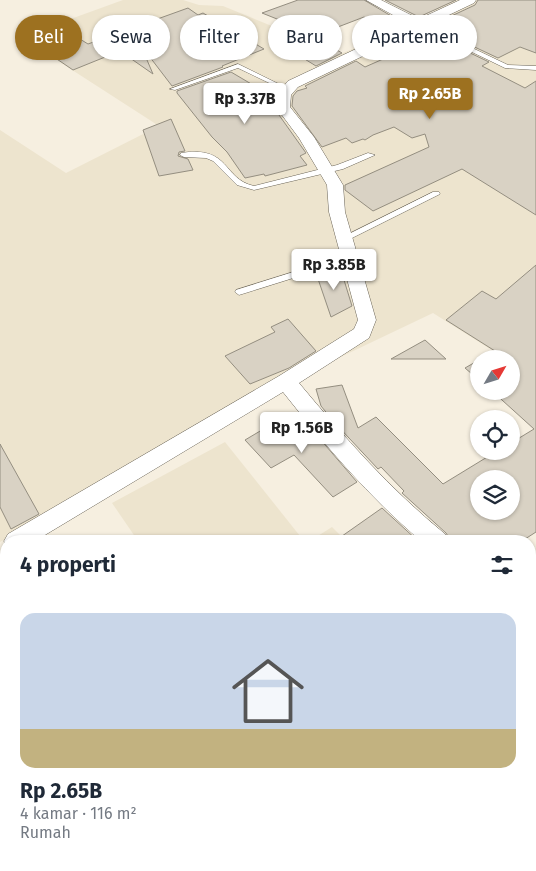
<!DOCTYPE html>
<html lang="id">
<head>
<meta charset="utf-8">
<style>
  :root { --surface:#fff; --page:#f6f6f7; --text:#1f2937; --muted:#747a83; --accent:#9d7120 }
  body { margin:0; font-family:"Fira Sans",sans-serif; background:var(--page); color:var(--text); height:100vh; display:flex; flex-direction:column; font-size:19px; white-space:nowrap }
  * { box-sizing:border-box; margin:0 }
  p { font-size:16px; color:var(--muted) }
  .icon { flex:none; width:28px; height:28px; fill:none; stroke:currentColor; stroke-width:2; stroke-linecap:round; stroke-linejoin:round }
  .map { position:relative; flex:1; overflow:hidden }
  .side { position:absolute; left:0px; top:535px; width:536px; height:336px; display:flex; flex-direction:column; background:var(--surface); border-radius:20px 20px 0 0; box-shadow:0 1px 4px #0004 }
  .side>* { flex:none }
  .guide { position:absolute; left:15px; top:15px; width:506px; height:45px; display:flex; gap:10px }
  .needle { width:32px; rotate:51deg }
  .buttons { position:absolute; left:470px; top:350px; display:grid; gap:10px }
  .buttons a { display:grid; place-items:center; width:50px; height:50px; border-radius:50%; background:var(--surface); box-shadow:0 1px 4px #0004; font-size:25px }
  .price { position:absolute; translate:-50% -42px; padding:0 11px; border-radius:5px; background:#fff; color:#222; font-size:16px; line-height:32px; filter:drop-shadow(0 1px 2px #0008) }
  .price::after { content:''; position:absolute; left:50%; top:30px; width:15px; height:11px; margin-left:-8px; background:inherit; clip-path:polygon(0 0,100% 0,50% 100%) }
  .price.selected { background:var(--accent); color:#fff }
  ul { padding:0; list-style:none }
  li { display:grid; align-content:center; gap:10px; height:265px; padding:0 20px }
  li span { display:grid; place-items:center; height:155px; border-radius:15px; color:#555 }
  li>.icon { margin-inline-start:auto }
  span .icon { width:90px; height:90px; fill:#fffc; stroke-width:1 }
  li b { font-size:21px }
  h2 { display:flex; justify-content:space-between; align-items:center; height:60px; padding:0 20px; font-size:21px }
  .pill { padding:0 18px; border-radius:22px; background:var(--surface); box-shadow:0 1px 4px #0004; font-size:18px; line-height:45px }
  .pill.selected { background:var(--accent); color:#fff }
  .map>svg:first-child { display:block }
</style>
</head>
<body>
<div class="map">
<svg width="536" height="871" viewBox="0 0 536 871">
  <rect width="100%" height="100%" fill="#f6efe0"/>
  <!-- built -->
  <g fill="#ede4ce">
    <polygon points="123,0 183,0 199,5 223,6 306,40 284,47 313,65 392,33 437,12 413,0 536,0 536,377 511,359 506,359 433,313 204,422 0,542 0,130 66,173 159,126 21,37"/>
    <polygon points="225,442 304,541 138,541 112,503"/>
    <polygon points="332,527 346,541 310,541"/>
    <polygon points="0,576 6,588 6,865 530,865 530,740 536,746 536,871 0,871"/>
  </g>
  <!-- building -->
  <g fill="#d9d2c4" stroke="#948e80" fill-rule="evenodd">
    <polygon points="298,0 364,0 405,24 391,30 364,17 317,35 262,13"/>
    <polygon points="385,0 456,0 419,17"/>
    <polygon points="478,0 536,0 536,53 520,47 498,58 430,26 475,5"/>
    <polygon points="188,8 198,15 203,13 264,49 222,66 223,67 172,86 146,52 144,53 153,74 120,51 73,70 29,40 62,28 88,44"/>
    <polygon points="422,30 489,62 482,66 525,88 536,81 536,215 462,169 373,211 345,190 345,185 429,147 425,134 412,138 394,127 373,135 365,140 363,139 352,143 346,138 322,147 292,106 293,96 297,91 307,88 305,86 356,61 365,67 417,44 405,38"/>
    <polygon points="313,36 342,53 316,66 285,47"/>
    <polygon points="231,72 275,98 274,108 306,153 300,156 307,165 265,176 264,174 245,178 227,152 212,137 177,93 177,91"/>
    <polygon points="171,119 185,151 179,152 178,156 188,159 193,170 159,176 143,130"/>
    <path d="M536,265V532L522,541H451L446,533L402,493L404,491L381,467L378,469L334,422L321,406L316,389L342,385L358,428L376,417L443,484L497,451H511V443L534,429L492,391H511V359H481L495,351L446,320L482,291L496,299ZM479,479H511V511H479Z"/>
    <polygon points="340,267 352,306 331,317 316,273"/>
    <polygon points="288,319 316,351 289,368 250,384 225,356 275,332 271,327"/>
    <polygon points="425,340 446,359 391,359"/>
    <polygon points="479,360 479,380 465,368"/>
    <polygon points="301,417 357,482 333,497 294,455 271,468 245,440 272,424 278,430"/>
    <polygon points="0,444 39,514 11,529 0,507"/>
    <polygon points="382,508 418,541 335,541"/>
  </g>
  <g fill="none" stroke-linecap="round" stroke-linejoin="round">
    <!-- service casing -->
    <g stroke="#6b6558" stroke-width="1">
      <g id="service">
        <polygon points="418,22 508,65 536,66 536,70 505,68 416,25 416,23"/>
        <polygon points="238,64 291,90 286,91 238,68 175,90 170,89"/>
        <path d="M181,153C231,145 222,179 254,186L337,165L368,153L375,155L343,169L254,190L237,185L213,161L206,158L184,157L180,155Z"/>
        <polygon points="433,192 439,192 440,194 348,240 345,241 341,238"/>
        <polygon points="351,254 354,255 354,259 239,295 235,292 236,290"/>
        <polygon points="6,807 6,822 0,825 0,810"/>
        <polygon points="114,865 129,865 132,871 117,871"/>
      </g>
    </g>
    <!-- minor casing -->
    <g stroke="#6b6558" stroke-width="1">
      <g id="minor">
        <path d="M366,0H381L419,19L460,0H476L474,3L298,87L291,95L290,107L314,137L343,185L345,212L376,320L369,338L299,383C344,437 390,489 445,534L449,541H421C369,497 325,445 283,392L35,541H6V545L4,541L8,534L279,376L354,329L358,320L329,212L327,185L299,138L276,107L277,94L288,81L409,24Z"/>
        <polygon points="530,601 536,604 536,630 530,627"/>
      </g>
    </g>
    <!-- service -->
    <use href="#service" fill="#fff" fill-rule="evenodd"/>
    <!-- minor -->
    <use href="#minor" fill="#fff" fill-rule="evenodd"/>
  </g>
</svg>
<div class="buttons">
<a><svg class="needle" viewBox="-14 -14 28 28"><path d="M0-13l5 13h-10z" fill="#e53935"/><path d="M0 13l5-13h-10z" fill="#747a83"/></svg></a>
<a><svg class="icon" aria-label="locate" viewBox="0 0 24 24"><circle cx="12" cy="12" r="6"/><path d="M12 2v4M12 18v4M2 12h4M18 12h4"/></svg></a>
<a><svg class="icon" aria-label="layers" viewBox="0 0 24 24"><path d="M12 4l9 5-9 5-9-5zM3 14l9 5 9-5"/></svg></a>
</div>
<b class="price selected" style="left:430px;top:120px">Rp 2.65B</b>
<b class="price" style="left:245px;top:125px">Rp 3.37B</b>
<b class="price" style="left:334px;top:291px">Rp 3.85B</b>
<b class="price" style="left:302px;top:454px">Rp 1.56B</b>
<div class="guide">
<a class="pill selected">Beli</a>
<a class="pill">Sewa</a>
<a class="pill">Filter</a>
<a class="pill">Baru</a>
<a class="pill">Apartemen</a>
</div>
<section class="side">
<h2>4 properti<svg class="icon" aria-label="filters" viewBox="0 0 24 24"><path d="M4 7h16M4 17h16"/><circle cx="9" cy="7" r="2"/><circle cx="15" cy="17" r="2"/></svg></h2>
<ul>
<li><span style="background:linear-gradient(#c9d6e8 75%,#c2b280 0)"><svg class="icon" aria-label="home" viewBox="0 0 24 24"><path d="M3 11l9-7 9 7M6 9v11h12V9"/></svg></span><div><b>Rp 2.65B</b><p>4 kamar · 116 m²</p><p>Rumah</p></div></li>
</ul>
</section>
</div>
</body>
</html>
